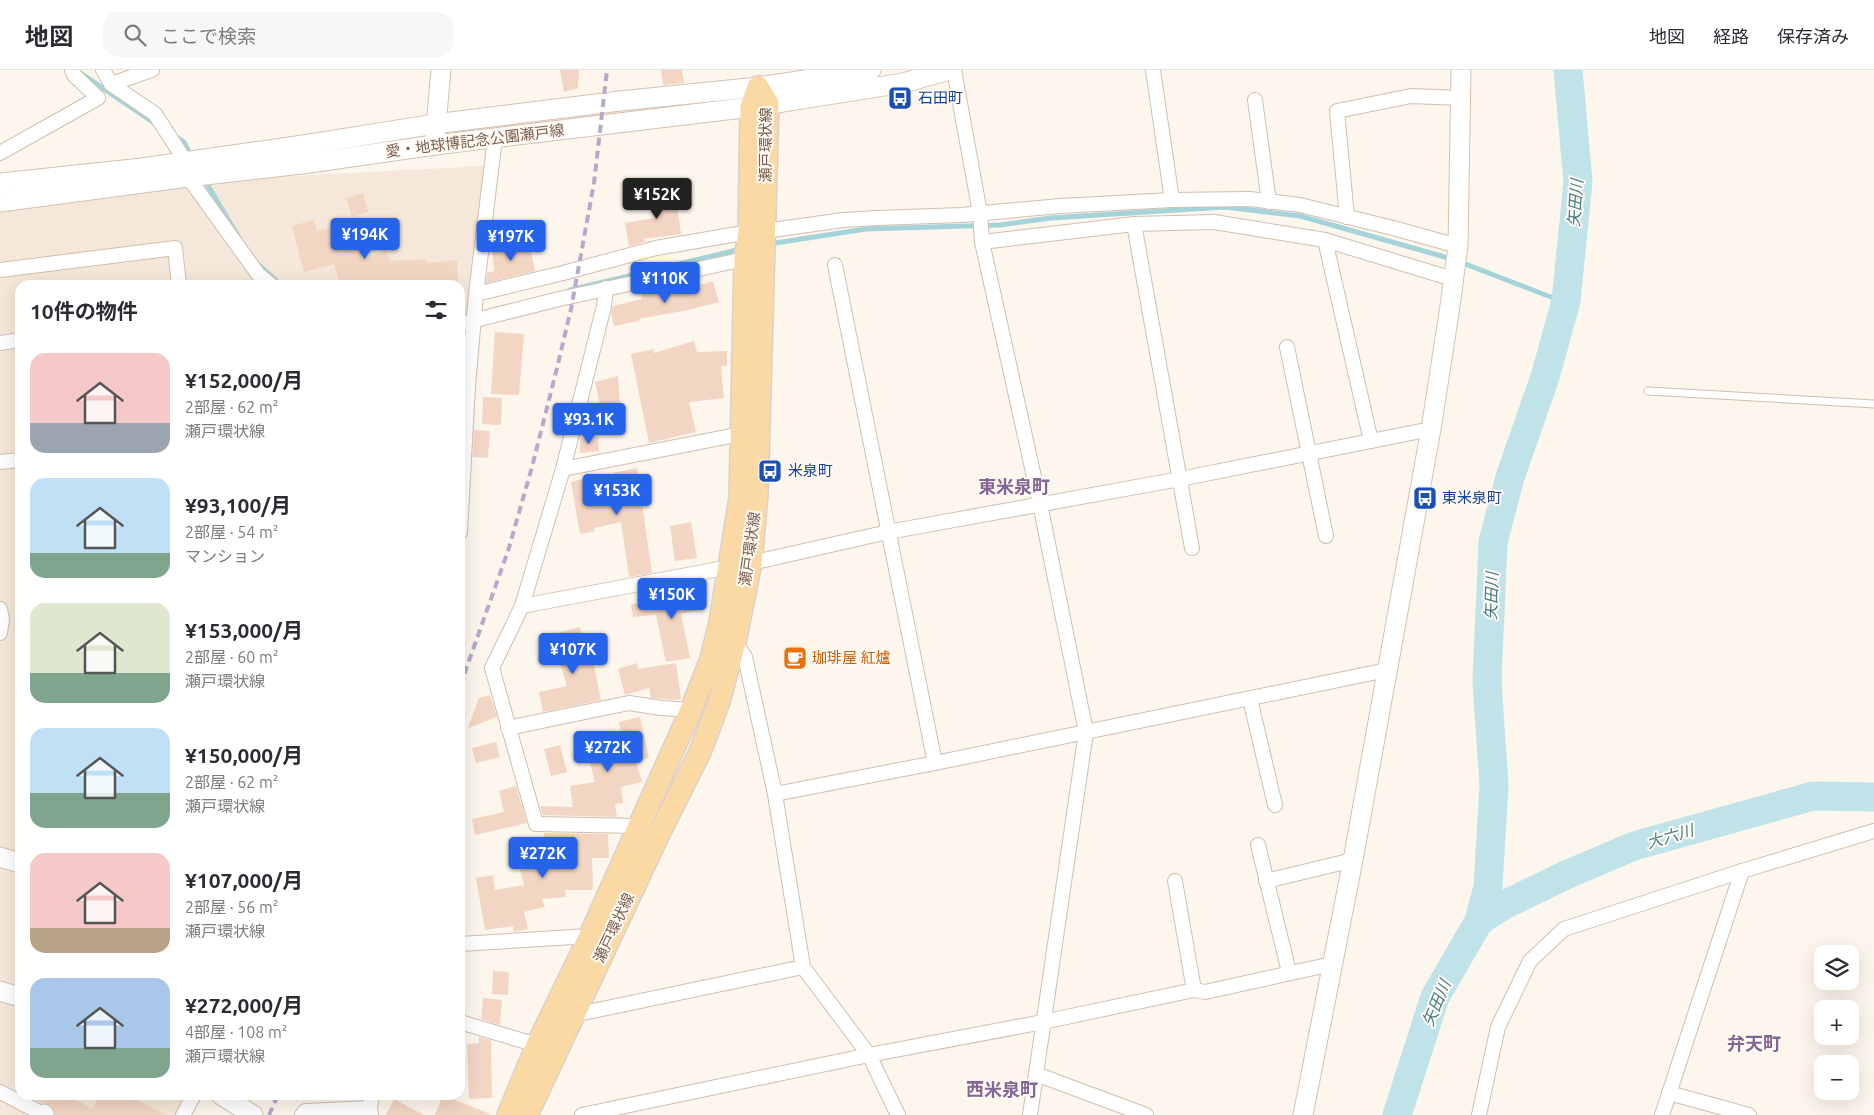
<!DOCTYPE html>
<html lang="ja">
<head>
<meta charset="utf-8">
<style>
  :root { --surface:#fff; --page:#f7f7f7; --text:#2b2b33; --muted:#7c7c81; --line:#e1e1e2; --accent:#2563eb }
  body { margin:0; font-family:Ubuntu,"Noto Sans JP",sans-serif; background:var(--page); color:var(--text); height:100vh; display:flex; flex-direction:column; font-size:19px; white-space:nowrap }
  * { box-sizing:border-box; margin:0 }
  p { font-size:16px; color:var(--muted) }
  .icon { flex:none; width:28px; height:28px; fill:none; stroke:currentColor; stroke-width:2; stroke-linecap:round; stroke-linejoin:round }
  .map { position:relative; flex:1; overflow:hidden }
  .side { position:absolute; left:15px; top:210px; width:450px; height:820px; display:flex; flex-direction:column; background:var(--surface); border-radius:15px; box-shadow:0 5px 20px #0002 }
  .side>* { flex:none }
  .tools { position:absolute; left:1814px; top:875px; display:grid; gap:10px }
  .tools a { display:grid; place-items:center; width:45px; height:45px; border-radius:10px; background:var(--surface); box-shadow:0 5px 20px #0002; font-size:25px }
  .price { position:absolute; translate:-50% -42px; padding:0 11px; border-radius:5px; background:var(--accent); color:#fff; font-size:16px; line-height:32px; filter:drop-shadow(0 1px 2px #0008) }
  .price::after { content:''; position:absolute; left:50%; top:30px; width:15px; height:11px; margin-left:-8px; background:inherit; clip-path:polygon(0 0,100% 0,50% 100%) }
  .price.selected { background:#222; color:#fff }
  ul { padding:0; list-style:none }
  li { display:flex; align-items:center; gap:15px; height:125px; padding:0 15px }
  li span { display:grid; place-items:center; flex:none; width:140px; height:100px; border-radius:15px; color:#555 }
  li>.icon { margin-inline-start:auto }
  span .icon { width:60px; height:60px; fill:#fffc; stroke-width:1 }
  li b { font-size:21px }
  h2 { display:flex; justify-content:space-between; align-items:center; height:60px; padding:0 15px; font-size:21px }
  header { display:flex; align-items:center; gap:30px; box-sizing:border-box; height:70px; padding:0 25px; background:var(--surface); border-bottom:1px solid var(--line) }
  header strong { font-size:24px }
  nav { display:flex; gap:28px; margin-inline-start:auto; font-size:18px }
  .search { width:350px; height:45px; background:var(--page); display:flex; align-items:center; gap:12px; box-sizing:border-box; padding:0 18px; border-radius:15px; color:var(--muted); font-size:19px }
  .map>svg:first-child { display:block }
</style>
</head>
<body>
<header>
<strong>地図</strong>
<div class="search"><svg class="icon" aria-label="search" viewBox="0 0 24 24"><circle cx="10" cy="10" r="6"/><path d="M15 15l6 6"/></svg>ここで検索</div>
<nav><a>地図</a><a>経路</a><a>保存済み</a></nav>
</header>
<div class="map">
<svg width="1874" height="1045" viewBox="0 0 1874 1045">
  <rect width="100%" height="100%" fill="#fdf6ec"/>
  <!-- residential -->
  <polygon fill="#f5e8da" points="483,96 467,279 460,380 460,215 20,215 20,1025 190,1025 180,1045 0,1045 0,119 66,118"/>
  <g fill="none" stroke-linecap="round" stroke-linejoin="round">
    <!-- stream -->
    <g stroke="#a5d3da" stroke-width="5">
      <polyline points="79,2 157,55"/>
      <polyline points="175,66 184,72 191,86"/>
      <polyline points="204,109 238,166"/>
      <polyline points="769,174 866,159 1000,155 1051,148 1225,137 1300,146 1452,189"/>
      <polyline points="1460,192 1556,229 1566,231"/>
      <polyline points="257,193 281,215"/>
      <polyline points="570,220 741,179"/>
    </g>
    <!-- river -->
    <g stroke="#bfe3e8" stroke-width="29">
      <polyline points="1479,851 1504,835 1568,804 1634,776 1813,726 1874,727"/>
      <polyline points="1397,1045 1435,927 1479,851 1488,817 1494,715 1487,612 1493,472 1510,407 1545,307 1566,231 1578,112 1568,0"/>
    </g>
  </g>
  <!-- building -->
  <g fill="#f3d5c3">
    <polygon points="560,0 579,0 578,18 564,22"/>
    <polygon points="661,0 682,0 684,13 663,15"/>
    <polygon points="675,120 681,164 644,169 645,172 629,176 625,153 654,148 650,123"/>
    <polygon points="363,123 368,142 352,147 346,128"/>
    <polygon points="314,150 317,161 352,152 362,189 386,181 390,191 426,189 427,193 457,190 458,215 340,215 334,194 304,202 292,156"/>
    <polygon points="529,172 535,201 486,213 487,203 494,201 492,179 513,178 512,175"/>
    <polygon points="713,211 719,232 688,240 639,249 639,251 614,256 611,243 613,236 642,229 641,224 667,220 668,224"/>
    <polygon points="495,262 524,264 519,325 491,324"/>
    <polygon points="694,271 697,282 727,281 727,296 721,296 724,328 689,332 696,362 649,373 631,284 654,279 654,283"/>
    <polygon points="618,306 622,362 588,364 587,340 601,339 595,312"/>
    <polygon points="483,327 502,328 501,355 482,354"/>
    <polygon points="474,360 490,361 488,388 473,387"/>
    <polygon points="598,366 599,381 580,383 580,369"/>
    <polygon points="637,398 652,503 629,507 621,452 594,458 595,461 580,464 571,412 587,408 592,427 617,422 613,403"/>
    <polygon points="691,452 697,488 675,491 670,456"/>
    <polygon points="698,518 703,539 681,544 690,588 666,592 656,545 633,547 631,534 661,531 660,526"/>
    <polygon points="580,557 586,579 590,577 601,630 543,642 539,622 567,616 558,587 563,585 557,563"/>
    <polygon points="637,593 638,599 676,593 681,629 674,630 651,628 649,618 625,625 618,599"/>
    <polygon points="490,625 497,647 468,658 479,628"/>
    <polygon points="640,647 649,688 636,692 642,712 621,717 623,733 615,734 617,747 543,745 540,736 573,737 570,716 595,712 585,672 621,662 619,652"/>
    <polygon points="496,672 500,687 476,693 472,678"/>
    <polygon points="560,675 567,702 551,706 544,679"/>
    <polygon points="516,716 527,753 475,765 472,749 504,742 499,721"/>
    <polygon points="544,763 608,764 609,788 592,788 593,820 565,820 566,827 542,829 545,837 524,842 528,859 514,862 513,856 485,860 476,808 493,805 495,820 524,815 520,800 544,794"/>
    <polygon points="493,901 509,902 508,925 492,924"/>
    <polygon points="483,928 502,930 500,955 481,949"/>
    <polygon points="479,967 491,970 492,1028 469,1029 467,974 479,973"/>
    <polygon points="27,1025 67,1025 93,1039 99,1025 129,1025 165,1045 55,1045 52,1036 42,1033"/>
    <polygon points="443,1025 490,1044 490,1045 435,1045"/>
    <polygon points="394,1029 424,1045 386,1045"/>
  </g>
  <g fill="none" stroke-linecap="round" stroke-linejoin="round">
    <!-- lane casing -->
    <g stroke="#d1beb0" stroke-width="9">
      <polyline id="lane" points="1648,321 1874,334"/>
    </g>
    <!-- street casing -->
    <g stroke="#d1beb0" stroke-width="16">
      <g id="street">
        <polyline points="103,0 111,14 155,44 186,92"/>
        <polyline points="954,0 980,143 982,172 1040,434 1086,662 1030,1045"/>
        <polyline points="1153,0 1172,130"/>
        <polyline points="111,14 152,0"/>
        <polyline points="1255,30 1269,132"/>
        <polyline points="0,83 98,28 74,5 72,0"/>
        <polyline points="188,107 258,204 271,215"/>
        <polyline points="1347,147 1337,41 1411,26 1461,28"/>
        <polyline points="1134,154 1192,478"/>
        <polyline points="765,161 843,150 877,148 962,145 1060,136 1172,130 1250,129 1300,135 1393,158 1458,176"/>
        <polyline points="1325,170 1371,371"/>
        <polyline points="982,172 1134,154 1214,152 1325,170 1453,209"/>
        <polyline points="835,195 935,693"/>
        <polyline points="0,200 175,178 179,215"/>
        <polyline points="476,224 495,68"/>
        <polyline points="460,254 559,229 745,189"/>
        <polyline points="0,273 20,270"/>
        <polyline points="1287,277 1326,466"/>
        <polyline points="0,392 20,390"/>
        <polyline points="563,399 741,364"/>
        <polyline points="460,462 468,316 476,224 563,203 656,178 749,162"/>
        <polyline points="522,536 563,399 604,236 606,218"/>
        <polyline points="0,539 2,549 0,563"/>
        <polyline points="735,572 745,587 775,724 803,897 869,985 898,1045"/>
        <polyline points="1250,629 1275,735"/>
        <polyline points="508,658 629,633 661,638 691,640"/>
        <polyline points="775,724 935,693 1387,600"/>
        <polyline points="638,756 536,754 492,598 522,536 751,493 888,462 1180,409 1431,359"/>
        <polyline points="1258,775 1289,902"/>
        <polyline points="1175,811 1194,920"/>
        <polyline points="1266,811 1353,790"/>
        <polyline points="460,874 589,866"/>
        <polyline points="573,945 803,897"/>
        <polyline points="460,952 537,975"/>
        <polyline points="1036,1004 1146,1045"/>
        <polyline points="0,1022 45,1045"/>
        <polyline points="1669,1023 1749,1045"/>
        <polyline points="370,1038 372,1025"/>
        <polyline points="183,1045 194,1025"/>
        <polyline points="302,1045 305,1041 370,1038 371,1045"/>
        <polyline points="582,1045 869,985 1043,952 1194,920 1205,922 1332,894"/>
        <polyline points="1479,1045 1498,957 1530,891 1564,859 1742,801 1874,761"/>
        <polyline points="1662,1045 1742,801"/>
      </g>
    </g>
    <!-- secondary casing -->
    <g stroke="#d6c0b0" stroke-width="21">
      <g id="secondary">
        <polyline points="435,66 441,0"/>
        <polyline points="0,113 142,98 310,74 435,54 620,31 758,17 871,0"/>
        <polyline points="0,132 188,107 302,94 435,75 751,37 903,13 949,0"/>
        <polyline points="0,787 20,793"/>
        <polyline points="0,921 20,927"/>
        <polyline points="221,1025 253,1045"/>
        <polyline points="43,1045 44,1044"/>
        <polyline points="1303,1045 1353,790 1431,359 1449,243 1458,176 1461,0"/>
      </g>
    </g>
    <!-- primary casing -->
    <g stroke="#dad1cd" stroke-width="24">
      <g id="primary">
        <polyline points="508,1045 537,975 587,872 691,640 711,589 720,552 740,428 745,189 749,162 751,37 758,17"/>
        <polyline points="527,1045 658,766 700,682 719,632 735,572 751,493 757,424 768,34 758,17"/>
      </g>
    </g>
    <!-- lane -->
    <use href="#lane" stroke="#fff" stroke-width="7"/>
    <!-- street -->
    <use href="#street" stroke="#fff" stroke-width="14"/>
    <!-- secondary -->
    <use href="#secondary" stroke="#fff" stroke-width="19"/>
    <!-- primary -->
    <use href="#primary" stroke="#fbd9a5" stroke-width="21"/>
    <!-- rail -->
    <g stroke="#b9a8c9" stroke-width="4" stroke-dasharray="8 5" stroke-linecap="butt">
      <polyline points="460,616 508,481 532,397 557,298 571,239 594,113 607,0"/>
      <polyline points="269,1045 278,1025"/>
    </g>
  </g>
  <!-- icons -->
  <defs>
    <g id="bus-square" transform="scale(1.25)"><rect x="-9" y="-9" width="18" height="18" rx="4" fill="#1a4fb4" stroke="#fffaf3"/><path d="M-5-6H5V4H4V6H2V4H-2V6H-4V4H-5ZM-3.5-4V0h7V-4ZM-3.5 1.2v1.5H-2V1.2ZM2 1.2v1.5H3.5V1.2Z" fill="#fff"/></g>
    <g id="cafe-square" transform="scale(1.25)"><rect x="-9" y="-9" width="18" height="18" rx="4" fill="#e8710a" stroke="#fffaf3"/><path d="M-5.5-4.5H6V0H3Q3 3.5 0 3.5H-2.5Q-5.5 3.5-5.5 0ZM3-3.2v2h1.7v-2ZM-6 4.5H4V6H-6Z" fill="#fff"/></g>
  </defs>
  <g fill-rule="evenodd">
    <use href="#bus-square" x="900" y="28"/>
    <use href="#bus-square" x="770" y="401"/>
    <use href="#bus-square" x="1425" y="428"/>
    <use href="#cafe-square" x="795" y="588"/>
  </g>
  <g text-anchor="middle" stroke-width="4" stroke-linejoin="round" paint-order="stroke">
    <!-- transit labels -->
    <g font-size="15" fill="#164399" stroke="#fffaf3" text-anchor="start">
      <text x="918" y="33">石田町</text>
      <text x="788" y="406">米泉町</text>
      <text x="1442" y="433">東米泉町</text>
    </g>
    <!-- street labels -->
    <g font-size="15" fill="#7a5c4d" stroke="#fffaf3">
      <text transform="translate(475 71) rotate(-7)" y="5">愛・地球博記念公園瀬戸線</text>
      <text transform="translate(766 75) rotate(-90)" y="5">瀬戸環状線</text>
      <text transform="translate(750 479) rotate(-82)" y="5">瀬戸環状線</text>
      <text transform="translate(614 858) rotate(-65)" y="5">瀬戸環状線</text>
    </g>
    <!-- food labels -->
    <g font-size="15" fill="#c56008" stroke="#fffaf3" text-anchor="start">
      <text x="812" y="593">珈琲屋 紅爐</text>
    </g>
    <!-- water labels -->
    <g font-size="16" font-style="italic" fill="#437c86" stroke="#fffaf3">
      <text transform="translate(1575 133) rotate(-86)" y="6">矢田川</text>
      <text transform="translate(1491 526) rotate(-88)" y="6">矢田川</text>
      <text transform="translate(1670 766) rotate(-16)" y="6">大六川</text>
      <text transform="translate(1436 933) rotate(-67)" y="6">矢田川</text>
    </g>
    <!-- quarter labels -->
    <g font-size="18" font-weight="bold" fill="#846695" stroke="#fffaf3">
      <text x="1014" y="423">東米泉町</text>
      <text x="1754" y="980">弁天町</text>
      <text x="1002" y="1026">西米泉町</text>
    </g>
  </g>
</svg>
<div class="tools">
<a><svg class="icon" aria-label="layers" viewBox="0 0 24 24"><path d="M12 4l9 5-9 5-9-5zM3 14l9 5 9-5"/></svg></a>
<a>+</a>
<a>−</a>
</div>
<b class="price selected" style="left:657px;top:150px">¥152K</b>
<b class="price" style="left:365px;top:190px">¥194K</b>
<b class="price" style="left:511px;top:192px">¥197K</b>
<b class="price" style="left:665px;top:234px">¥110K</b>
<b class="price" style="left:589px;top:375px">¥93.1K</b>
<b class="price" style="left:617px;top:446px">¥153K</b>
<b class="price" style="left:672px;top:550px">¥150K</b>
<b class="price" style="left:573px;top:605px">¥107K</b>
<b class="price" style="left:608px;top:703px">¥272K</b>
<b class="price" style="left:543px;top:809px">¥272K</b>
<section class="side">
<h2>10件の物件<svg class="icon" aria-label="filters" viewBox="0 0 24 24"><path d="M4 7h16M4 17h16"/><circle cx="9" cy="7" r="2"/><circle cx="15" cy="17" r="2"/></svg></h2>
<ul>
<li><span style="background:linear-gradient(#f6c9c9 70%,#9aa5b1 0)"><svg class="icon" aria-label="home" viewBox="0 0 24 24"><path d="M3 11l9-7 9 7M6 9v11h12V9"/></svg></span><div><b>¥152,000/月</b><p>2部屋 · 62 m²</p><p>瀬戸環状線</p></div></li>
<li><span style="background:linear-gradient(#bfe0f5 75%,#7fa58c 0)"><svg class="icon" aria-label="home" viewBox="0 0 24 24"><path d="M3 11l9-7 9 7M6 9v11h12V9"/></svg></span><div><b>¥93,100/月</b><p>2部屋 · 54 m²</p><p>マンション</p></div></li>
<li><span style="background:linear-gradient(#dfe7d0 70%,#7fa58c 0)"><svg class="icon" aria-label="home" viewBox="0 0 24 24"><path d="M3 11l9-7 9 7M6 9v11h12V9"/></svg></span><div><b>¥153,000/月</b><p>2部屋 · 60 m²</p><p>瀬戸環状線</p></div></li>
<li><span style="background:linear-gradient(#bfe0f5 65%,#7fa58c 0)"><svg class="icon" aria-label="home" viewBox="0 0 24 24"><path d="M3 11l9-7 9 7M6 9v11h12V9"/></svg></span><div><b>¥150,000/月</b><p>2部屋 · 62 m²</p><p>瀬戸環状線</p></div></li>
<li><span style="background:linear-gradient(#f6c9c9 75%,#b9a48a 0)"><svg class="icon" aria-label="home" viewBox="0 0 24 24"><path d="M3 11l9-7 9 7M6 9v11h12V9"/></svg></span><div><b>¥107,000/月</b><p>2部屋 · 56 m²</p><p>瀬戸環状線</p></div></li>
<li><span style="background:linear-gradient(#a9c7e8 70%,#7fa58c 0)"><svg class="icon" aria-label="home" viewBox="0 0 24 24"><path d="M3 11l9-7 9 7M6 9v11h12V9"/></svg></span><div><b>¥272,000/月</b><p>4部屋 · 108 m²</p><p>瀬戸環状線</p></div></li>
</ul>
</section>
</div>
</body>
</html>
